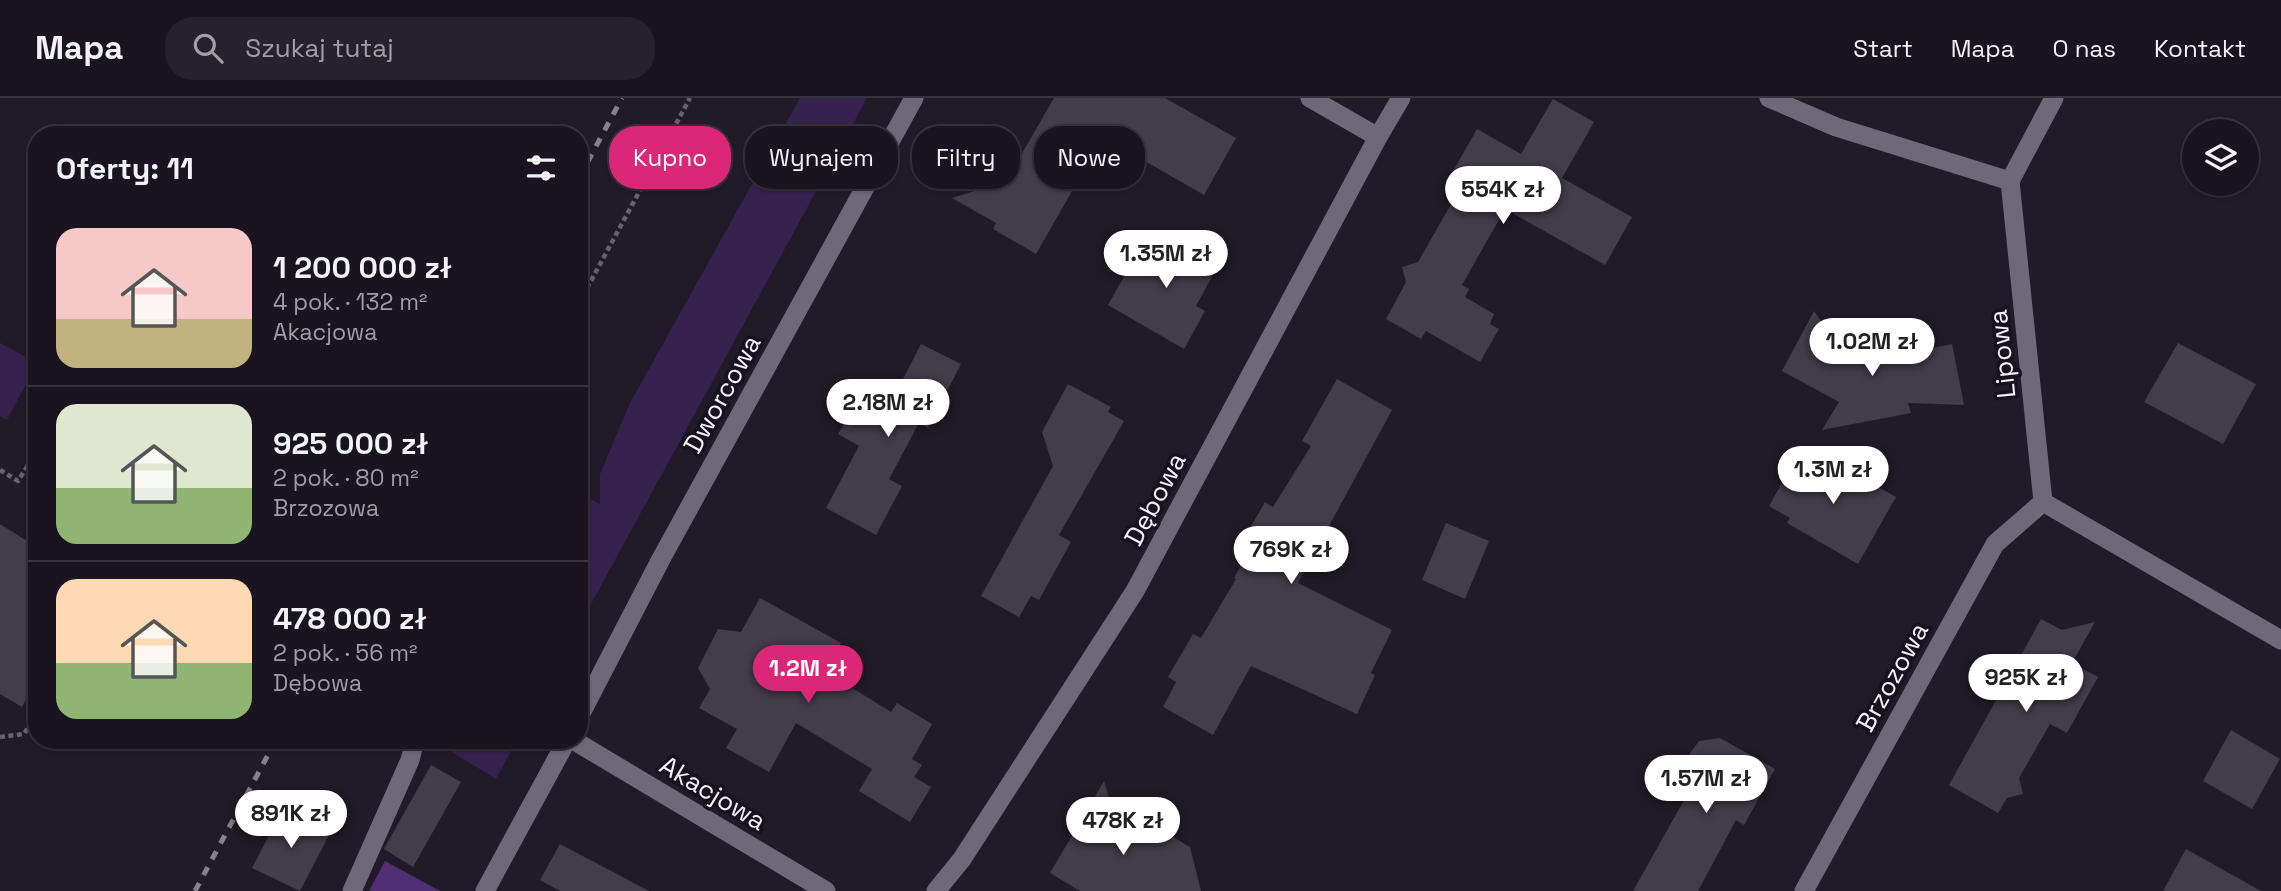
<!DOCTYPE html>
<html lang="pl">
<head>
<meta charset="utf-8">
<style>
  :root { --surface:#19141f; --page:#26212c; --text:#f1f3f6; --muted:#9f9ea4; --line:#37333d; --accent:#db2777 }
  body { margin:0; font-family:"Space Grotesk",sans-serif; background:var(--page); color:var(--text); height:100vh; display:flex; flex-direction:column; font-size:26px; white-space:nowrap }
  * { box-sizing:border-box; margin:0 }
  p { font-size:23px; color:var(--muted) }
  .icon { flex:none; width:38px; height:38px; fill:none; stroke:currentColor; stroke-width:2; stroke-linecap:round; stroke-linejoin:round }
  .map { position:relative; flex:1; overflow:hidden }
  .drawer { position:absolute; left:28px; top:28px; width:560px; height:623px; display:flex; flex-direction:column; background:var(--surface); border-radius:28px; box-shadow:0 2px 5px #0004,0 0 0 2px var(--line) }
  .drawer>* { flex:none }
  .top-card { position:absolute; left:609px; top:28px; width:665px; height:63px; display:flex; gap:14px }
  .buttons { position:absolute; left:2182px; top:21px; display:grid; gap:14px }
  .buttons a { display:grid; place-items:center; width:77px; height:77px; border-radius:50%; background:var(--surface); box-shadow:0 2px 5px #0004,0 0 0 2px var(--line); font-size:35px }
  .price { position:absolute; translate:-50% -60px; padding:0 16px; border-radius:24px; background:#fff; color:#222; font-size:23px; line-height:46px; filter:drop-shadow(0 2px 4px #0008) }
  .price::after { content:''; position:absolute; left:50%; top:42px; width:21px; height:16px; margin-left:-10px; background:inherit; clip-path:polygon(0 0,100% 0,50% 100%) }
  .price.active { background:var(--accent); color:#fff }
  ul { padding:0; list-style:none }
  li { display:flex; align-items:center; gap:21px; height:175px; padding:0 28px }
  li+li { border-top:2px solid var(--line) }
  li span { display:grid; place-items:center; flex:none; width:196px; height:140px; border-radius:21px; color:#555 }
  li>.icon { margin-inline-start:auto }
  span .icon { width:84px; height:84px; fill:#fffc; stroke-width:1 }
  li b { font-size:30px }
  h2 { display:flex; justify-content:space-between; align-items:center; height:84px; padding:0 28px; font-size:30px }
  .pill { padding:0 24px; border-radius:28px; background:var(--surface); box-shadow:0 2px 5px #0004,0 0 0 2px var(--line); font-size:24px; line-height:63px }
  .pill.active { background:var(--accent); color:#fff }
  header { display:flex; align-items:center; gap:42px; box-sizing:border-box; height:98px; padding:0 35px; background:var(--surface); border-bottom:2px solid var(--line) }
  header strong { font-size:33px }
  nav { display:flex; gap:38px; margin-inline-start:auto; font-size:24px }
  .search { width:490px; height:63px; background:var(--page); display:flex; align-items:center; gap:18px; box-sizing:border-box; padding:0 24px; border-radius:28px; color:var(--muted); font-size:26px }
  .map>svg:first-child { display:block }
</style>
</head>
<body>
<header>
<strong>Mapa</strong>
<div class="search"><svg class="icon" aria-label="search" viewBox="0 0 24 24"><circle cx="10" cy="10" r="6"/><path d="M15 15l6 6"/></svg>Szukaj tutaj</div>
<nav><a>Start</a><a>Mapa</a><a>O nas</a><a>Kontakt</a></nav>
</header>
<div class="map">
<svg width="2281" height="793" viewBox="0 0 2281 793">
  <rect width="100%" height="100%" fill="#211b29"/>
  <!-- green -->
  <g fill="#36204d">
    <polygon points="800,0 867,0 579,528 579,395 600,406 600,376 630,305"/>
    <polygon points="0,245 37,265 7,322 0,318"/>
    <polygon points="432,642 517,642 496,681"/>
  </g>
  <!-- forest -->
  <polygon fill="#502e73" points="385,763 440,793 369,793"/>
  <!-- building -->
  <g fill="#423c4b">
    <polygon points="1054,0 1165,0 1236,40 1204,97 1103,39 1036,156 993,131 996,125 952,100 987,89 994,76 1006,83"/>
    <polygon points="1553,1 1594,24 1562,80 1632,119 1605,167 1505,111 1462,187 1469,191 1465,199 1494,216 1490,226 1499,231 1480,264 1426,233 1421,241 1386,221 1406,184 1402,169 1418,164 1462,87 1449,80 1477,31 1521,56"/>
    <polygon points="1159,134 1219,166 1196,208 1205,213 1184,251 1108,207 1135,159 1143,163"/>
    <polygon points="1814,213 1840,250 1864,264 1952,246 1964,307 1908,305 1911,315 1822,332 1839,304 1782,273"/>
    <polygon points="2178,245 2256,286 2223,346 2144,304"/>
    <polygon points="921,246 961,266 928,330 919,325 889,381 902,388 876,437 826,410 859,348 838,336 861,297 887,312"/>
    <polygon points="1337,281 1392,312 1298,485 1392,532 1371,575 1375,577 1357,616 1251,568 1213,637 1163,609 1176,584 1168,579 1193,536 1201,540 1236,481 1234,480 1248,455 1239,449 1265,404 1273,409 1311,348 1302,343"/>
    <polygon points="1068,286 1111,309 1108,314 1124,323 1059,437 1071,444 1039,502 1031,498 1019,519 981,498 1053,368 1042,334"/>
    <polygon points="1811,351 1896,399 1858,466 1787,425 1790,420 1769,408 1786,378 1793,383"/>
    <polygon points="1446,425 1489,443 1465,501 1422,482"/>
    <polygon points="0,426 37,449 37,583 22,609 0,596"/>
    <polygon points="760,500 841,545 825,573 891,614 897,605 932,626 912,661 922,667 914,679 931,689 910,724 859,693 872,671 796,625 769,674 726,650 737,631 699,610 710,591 698,570 718,531 741,534"/>
    <polygon points="2041,521 2062,532 2095,524 2072,565 2098,579 2067,635 2050,626 2019,680 2023,696 2007,700 1998,715 1949,687"/>
    <polygon points="2231,632 2280,661 2252,711 2203,683"/>
    <polygon points="1720,640 1775,671 1744,727 1736,722 1698,793 1633,793 1688,695 1680,690 1689,675 1681,671 1691,654 1699,643"/>
    <polygon points="431,667 461,684 413,769 384,751"/>
    <polygon points="1104,683 1117,727 1143,742 1168,736 1190,749 1201,793 1080,793 1050,775"/>
    <polygon points="283,710 330,735 300,793 252,770"/>
    <polygon points="560,746 649,793 560,793 540,782"/>
    <polygon points="2186,751 2261,793 2163,793"/>
  </g>
  <g fill="none" stroke-linecap="round" stroke-linejoin="round">
    <!-- path -->
    <g stroke="#68626f" stroke-width="4.5" stroke-dasharray="5 3.5" stroke-linecap="butt">
      <polyline points="579,205 690,0"/>
      <polyline points="33,282 37,284"/>
      <polyline points="0,372 18,383 37,353"/>
      <polyline points="0,639 24,636 37,615"/>
    </g>
    <!-- service -->
    <polyline stroke="#6f6879" stroke-width="19" points="352,793 410,662 415,642"/>
    <!-- minor -->
    <g stroke="#6f6879" stroke-width="19">
      <polyline points="1310,0 1378,39"/>
      <polyline points="1769,0 1836,29 2010,83 2043,404 2281,542"/>
      <polyline points="2010,83 2054,0"/>
      <polyline points="579,619 661,461 914,0"/>
      <polyline points="573,642 826,793"/>
      <polyline points="485,793 567,642"/>
      <polyline points="936,793 962,761 1135,493 1378,39 1401,0"/>
      <polyline points="1804,793 1995,446 2043,404"/>
    </g>
    <!-- rail -->
    <g stroke="#85808c" stroke-width="5" stroke-dasharray="9 9" stroke-linecap="butt">
      <polyline points="579,80 622,0"/>
      <polyline points="195,793 276,642"/>
    </g>
  </g>
  <g text-anchor="middle" stroke-width="7" stroke-linejoin="round" paint-order="stroke">
    <!-- street labels -->
    <g font-size="26" fill="#f6f2fc" stroke="#18121f">
      <text transform="translate(2002 256) rotate(-96)" y="9">Lipowa</text>
      <text transform="translate(722 296) rotate(-61)" y="9">Dworcowa</text>
      <text transform="translate(1155 401) rotate(-62)" y="9">Dębowa</text>
      <text transform="translate(1892 579) rotate(-61)" y="9">Brzozowa</text>
      <text transform="translate(713 695) rotate(31)" y="9">Akacjowa</text>
    </g>
  </g>
</svg>
<div class="buttons">
<a><svg class="icon" aria-label="layers" viewBox="0 0 24 24"><path d="M12 4l9 5-9 5-9-5zM3 14l9 5 9-5"/></svg></a>
</div>
<b class="price" style="left:1503px;top:128px">554K zł</b>
<b class="price" style="left:1166px;top:192px">1.35M zł</b>
<b class="price" style="left:1872px;top:280px">1.02M zł</b>
<b class="price" style="left:888px;top:341px">2.18M zł</b>
<b class="price" style="left:1833px;top:408px">1.3M zł</b>
<b class="price" style="left:1291px;top:488px">769K zł</b>
<b class="price active" style="left:808px;top:607px">1.2M zł</b>
<b class="price" style="left:2026px;top:616px">925K zł</b>
<b class="price" style="left:1706px;top:717px">1.57M zł</b>
<b class="price" style="left:291px;top:752px">891K zł</b>
<b class="price" style="left:1123px;top:759px">478K zł</b>
<div class="top-card">
<a class="pill active">Kupno</a>
<a class="pill">Wynajem</a>
<a class="pill">Filtry</a>
<a class="pill">Nowe</a>
</div>
<section class="drawer">
<h2>Oferty: 11<svg class="icon" aria-label="filters" viewBox="0 0 24 24"><path d="M4 7h16M4 17h16"/><circle cx="9" cy="7" r="2"/><circle cx="15" cy="17" r="2"/></svg></h2>
<ul>
<li><span style="background:linear-gradient(#f6c9c9 65%,#c2b280 0)"><svg class="icon" aria-label="home" viewBox="0 0 24 24"><path d="M3 11l9-7 9 7M6 9v11h12V9"/></svg></span><div><b>1 200 000 zł</b><p>4 pok. · 132 m²</p><p>Akacjowa</p></div></li>
<li><span style="background:linear-gradient(#dfe7d0 60%,#8fb573 0)"><svg class="icon" aria-label="home" viewBox="0 0 24 24"><path d="M3 11l9-7 9 7M6 9v11h12V9"/></svg></span><div><b>925 000 zł</b><p>2 pok. · 80 m²</p><p>Brzozowa</p></div></li>
<li><span style="background:linear-gradient(#ffd9b3 60%,#8fb573 0)"><svg class="icon" aria-label="home" viewBox="0 0 24 24"><path d="M3 11l9-7 9 7M6 9v11h12V9"/></svg></span><div><b>478 000 zł</b><p>2 pok. · 56 m²</p><p>Dębowa</p></div></li>
</ul>
</section>
</div>
</body>
</html>
